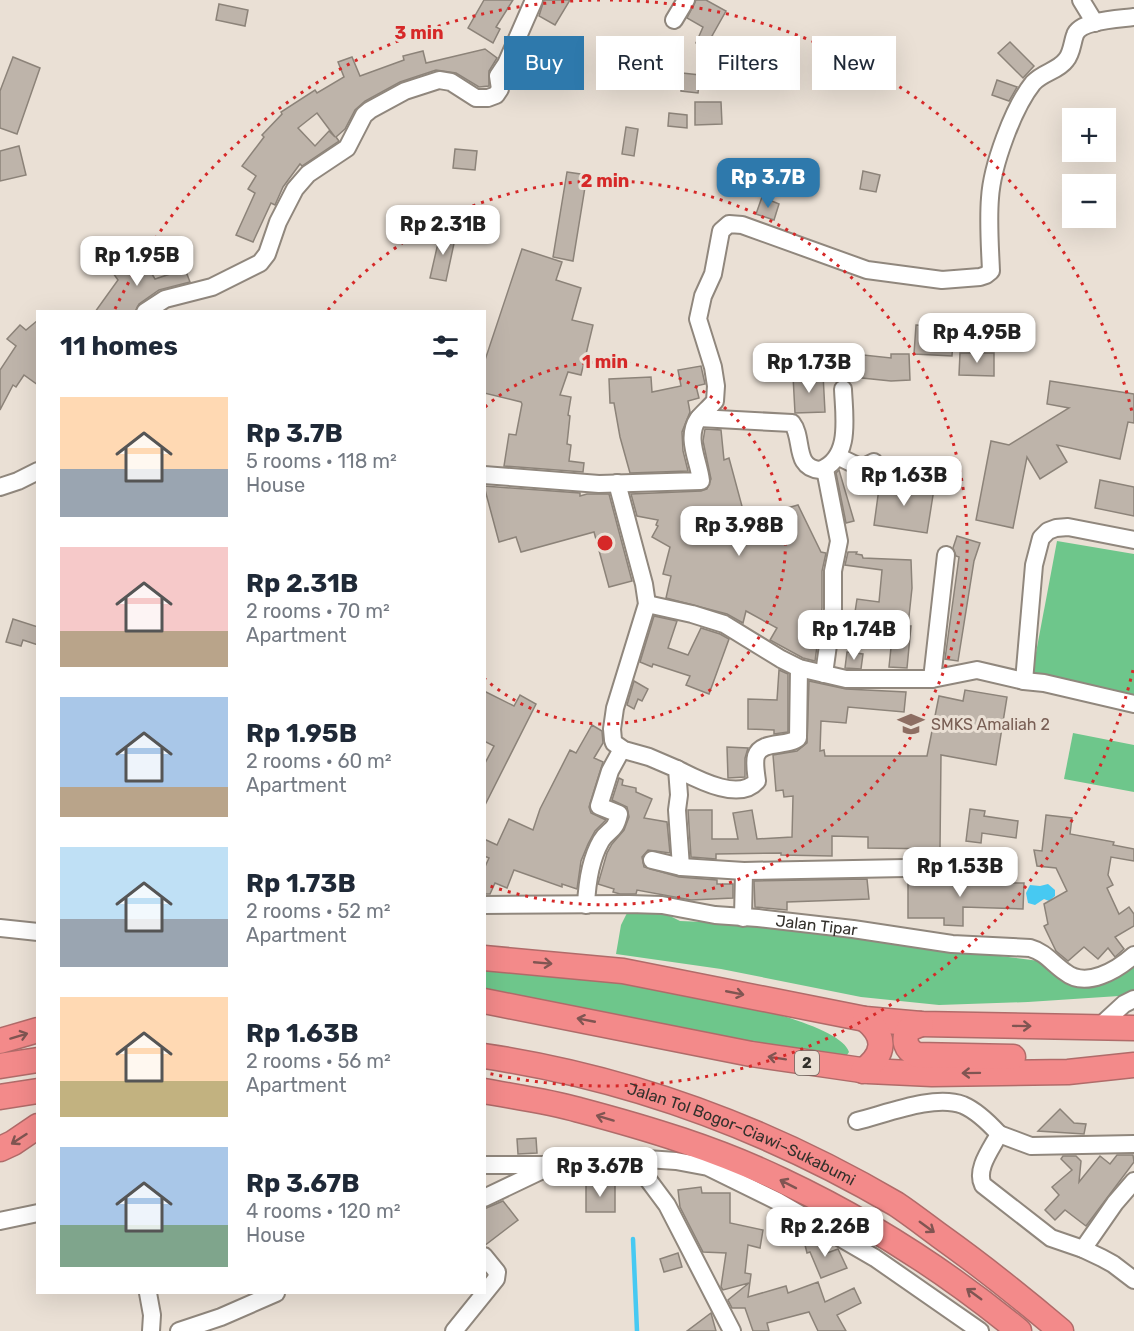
<!DOCTYPE html>
<html lang="en">
<head>
<meta charset="utf-8">
<style>
  :root { --surface:#fff; --page:#f2f2f3; --text:#1f2937; --muted:#747a83; --accent:#2e79ac }
  body { margin:0; font-family:Rubik,sans-serif; background:var(--page); color:var(--text); height:100vh; display:flex; flex-direction:column; font-size:22px; white-space:nowrap }
  * { box-sizing:border-box; margin:0 }
  p { font-size:20px; color:var(--muted) }
  .icon { flex:none; width:33px; height:33px; fill:none; stroke:currentColor; stroke-width:2; stroke-linecap:round; stroke-linejoin:round }
  .map { position:relative; flex:1; overflow:hidden }
  .sheet { position:absolute; left:36px; top:310px; width:450px; height:984px; display:flex; flex-direction:column; background:var(--surface); border-radius:0px; box-shadow:0 6px 24px #0002 }
  .sheet>* { flex:none }
  .hud { position:absolute; left:504px; top:36px; width:540px; height:54px; display:flex; gap:12px }
  .fabs { position:absolute; left:1062px; top:108px; display:grid; gap:12px }
  .fabs a { display:grid; place-items:center; width:54px; height:54px; border-radius:0px; background:var(--surface); box-shadow:0 6px 24px #0002; font-size:30px }
  .price { position:absolute; translate:-50% -51px; padding:0 14px; border-radius:12px; background:#fff; color:#222; font-size:20px; line-height:39px; filter:drop-shadow(0 2px 3px #0008) }
  .price::after { content:''; position:absolute; left:50%; top:36px; width:18px; height:14px; margin-left:-9px; background:inherit; clip-path:polygon(0 0,100% 0,50% 100%) }
  .price.selected { background:var(--accent); color:#fff }
  ul { padding:0; list-style:none }
  li { display:flex; align-items:center; gap:18px; height:150px; padding:0 24px }
  li span { display:grid; place-items:center; flex:none; width:168px; height:120px; border-radius:0px; color:#555 }
  li>.icon { margin-inline-start:auto }
  span .icon { width:72px; height:72px; fill:#fffc; stroke-width:1 }
  li b { font-size:26px }
  h2 { display:flex; justify-content:space-between; align-items:center; height:72px; padding:0 24px; font-size:26px }
  .tag { padding:0 21px; border-radius:0px; background:var(--surface); box-shadow:0 6px 24px #0002; font-size:21px; line-height:54px }
  .tag.selected { background:var(--accent); color:#fff }
  .map>svg:first-child { display:block }
</style>
</head>
<body>
<div class="map">
<svg width="1134" height="1331" viewBox="0 0 1134 1331">
  <rect width="100%" height="100%" fill="#eae0d5"/>
  <!-- green -->
  <g fill="#6ec68b">
    <polygon points="1057,541 1134,554 1134,695 1032,674"/>
    <polygon points="1073,733 1134,745 1134,792 1064,779"/>
    <polygon points="629,909 656,909 680,921 751,924 1039,961 1082,987 1097,986 1117,976 1134,964 1134,995 1028,1002 939,1005 861,997 721,969 616,954 621,925"/>
    <path d="M485,968C518,971 552,972 585,976C627,981 838,1014 849,1052L845,1058L662,1028L485,989Z"/>
  </g>
  <!-- water -->
  <polygon fill="#47c9f2" points="1048,884 1055,890 1055,896 1049,901 1044,899 1035,905 1028,903 1026,893 1030,885 1040,886"/>
  <g fill="none" stroke-linecap="round" stroke-linejoin="round">
    <!-- stream -->
    <polyline stroke="#47c9f2" stroke-width="4.5" points="633,1239 637,1331"/>
  </g>
  <!-- building -->
  <g fill="#beb4aa" stroke="#8c8379" stroke-width="1.5" fill-rule="evenodd">
    <polygon points="484,0 513,0 496,27 500,29 493,43 468,28"/>
    <polygon points="544,0 570,0 555,25 539,16"/>
    <polygon points="696,0 706,0 726,11 712,36 716,38 710,50 696,43 703,27 687,18"/>
    <polygon points="219,4 248,10 245,26 216,20"/>
    <polygon points="529,37 535,40 510,83 509,78"/>
    <polygon points="1010,42 1034,66 1023,78 998,53"/>
    <path d="M485,49L497,58L489,71V86L479,87L456,73L436,70L400,82L365,101L355,110L345,129L336,137L339,141L302,166L300,164L283,187L275,205L271,203L253,242L236,235L255,193L248,189L256,176L242,166L264,137L262,135L282,114L281,112L315,90L317,93L344,77L338,62L352,57L360,76L404,60L403,56L423,51L426,63ZM317,113L335,137L329,131L315,146L298,128Z"/>
    <polygon points="13,57 40,68 17,134 0,128 0,91"/>
    <polygon points="682,73 700,75 698,93 681,91"/>
    <polygon points="997,80 1017,87 1009,101 992,95"/>
    <polygon points="695,102 721,102 722,124 695,125"/>
    <polygon points="669,113 687,115 687,128 668,126"/>
    <polygon points="626,127 638,129 634,156 622,154"/>
    <polygon points="19,146 26,175 0,181 0,151"/>
    <polygon points="455,149 477,151 475,170 453,168"/>
    <polygon points="863,171 880,175 876,192 860,189"/>
    <polygon points="567,172 587,175 573,261 553,257"/>
    <polygon points="762,197 779,204 774,220 756,214"/>
    <polygon points="441,230 456,234 446,281 430,278"/>
    <polygon points="522,249 562,262 556,280 581,288 572,320 593,325 581,375 568,372 560,395 571,397 568,415 570,416 567,444 571,445 569,461 584,463 583,472 504,466 509,434 516,435 522,404 521,402 484,393 484,363"/>
    <polygon points="141,256 155,279 185,269 190,282 159,290 139,304 135,312 95,312 118,280 113,273"/>
    <polygon points="38,320 38,385 24,375 16,387 13,385 0,410 0,370 16,346 7,339 20,325 26,330"/>
    <polygon points="916,325 954,327 952,356 914,354"/>
    <polygon points="835,352 891,358 891,354 909,354 910,380 891,381 833,375"/>
    <polygon points="960,353 994,353 994,376 959,375"/>
    <polygon points="701,366 705,384 696,386 699,398 688,401 690,412 682,432 683,451 688,471 630,473 620,437 614,403 610,403 609,379 651,377 652,392 681,386 678,370"/>
    <polygon points="823,374 825,412 795,413 793,376"/>
    <polygon points="1050,381 1134,394 1134,423 1128,422 1120,459 1057,445 1067,462 1040,479 1027,457 1013,528 976,520 991,441 1009,445 1069,408 1047,404"/>
    <polygon points="705,429 721,430 724,460 729,458 743,510 738,512 739,536 774,530 770,516 787,511 787,508 798,505 821,552 826,553 822,571 822,608 815,661 803,658 770,640 777,628 746,611 743,623 727,614 666,598 671,576 663,574 670,547 652,537 658,526 656,525 658,520 637,516 631,494 701,491 707,489 711,479 703,441"/>
    <polygon points="839,470 854,521 846,523 836,473"/>
    <polygon points="1100,480 1134,487 1134,516 1095,508"/>
    <polygon points="880,481 934,489 927,533 874,525"/>
    <polygon points="484,486 580,493 580,496 587,494 609,494 632,581 609,587 594,532 521,552 516,537 499,542"/>
    <polygon points="957,536 980,543 974,561 958,661 945,659 959,557 956,556 953,548"/>
    <polygon points="848,552 857,552 856,554 862,555 863,558 911,560 912,588 908,626 911,626 907,668 889,667 892,638 870,636 872,614 855,612 857,599 879,602 882,570 845,565"/>
    <polygon points="654,616 677,621 668,648 688,655 701,628 720,634 729,639 709,694 686,685 690,676 653,664 652,667 640,662"/>
    <polygon points="13,619 38,627 38,645 23,640 21,646 6,642"/>
    <polygon points="847,652 863,654 861,669 845,668"/>
    <polygon points="779,670 788,674 788,732 774,734 774,730 748,729 748,699 777,700"/>
    <polygon points="634,681 648,689 642,701 638,699 634,709 627,705"/>
    <polygon points="809,681 846,689 906,692 904,712 848,707 846,723 821,721 820,751 824,750 825,756 927,756 939,696 963,701 965,690 1007,697 996,765 941,755 940,849 868,848 868,837 832,836 832,856 781,855 781,853 716,854 716,859 691,857 688,810 712,810 712,839 738,839 733,813 752,810 757,839 792,837 793,796 784,797 783,790 776,791 773,755 797,751 807,743"/>
    <polygon points="484,691 514,706 520,695 536,704 484,807 484,765 494,746 484,741"/>
    <polygon points="592,725 602,731 603,743 594,758 603,762 589,807 591,813 606,820 595,831 588,844 581,861 577,889 562,884 562,887 514,870 507,888 495,883 490,894 484,894 484,869 489,858 484,856 484,839 497,845 509,819 533,830 540,809 570,750 576,753"/>
    <polygon points="727,747 748,748 745,758 745,777 728,778"/>
    <polygon points="619,778 623,780 622,785 636,788 636,792 652,799 644,818 667,822 670,853 648,850 642,857 644,867 679,877 717,880 717,884 733,884 733,898 691,900 637,890 636,894 620,894 613,892 614,889 598,884 607,853 612,844 624,830 629,817 627,807 612,800"/>
    <polygon points="970,809 985,811 984,816 1018,821 1016,838 982,833 981,843 966,841"/>
    <polygon points="1046,815 1072,818 1070,834 1114,842 1113,845 1134,849 1134,861 1111,857 1108,875 1113,885 1107,888 1119,914 1129,907 1134,914 1134,926 1115,937 1124,949 1115,957 1108,948 1098,959 1084,947 1068,961 1056,951 1044,926 1048,924 1044,904 1067,891 1056,868 1037,866 1034,850 1042,851"/>
    <polygon points="867,879 869,899 787,902 787,910 755,907 754,881"/>
    <polygon points="908,879 936,879 936,882 1024,883 1023,909 963,907 963,926 944,925 944,918 908,918"/>
    <polygon points="1060,1109 1074,1123 1086,1124 1084,1134 1038,1131"/>
    <polygon points="536,1138 537,1153 518,1154 517,1139"/>
    <polygon points="1117,1155 1133,1155 1134,1162 1086,1226 1065,1210 1055,1220 1045,1210 1059,1195 1052,1187 1072,1170 1061,1159 1063,1156 1076,1156 1081,1161 1079,1182 1100,1156 1110,1164"/>
    <rect x="586" y="1185" width="29" height="27"/>
    <polygon points="701,1187 702,1193 730,1193 730,1223 763,1230 760,1248 748,1245 745,1273 751,1274 748,1297 786,1286 788,1293 818,1282 825,1302 854,1288 861,1303 837,1315 846,1331 818,1331 809,1312 767,1323 769,1331 753,1331 745,1308 732,1308 728,1300 749,1283 723,1290 721,1287 726,1253 703,1252 680,1207 678,1190"/>
    <polygon points="503,1201 518,1220 484,1246 484,1209"/>
    <polygon points="819,1238 824,1241 827,1253 838,1249 847,1268 821,1278 810,1252 807,1253 804,1241"/>
    <polygon points="678,1253 682,1267 664,1272 660,1259"/>
    <polygon points="711,1313 716,1331 687,1331"/>
  </g>
  <g fill="none" stroke-linecap="round" stroke-linejoin="round">
    <!-- minor casing -->
    <g stroke="#90877d" stroke-width="20">
      <g id="minor">
        <polyline points="1081,0 1095,23"/>
        <polyline points="674,20 686,0"/>
        <polyline points="145,312 165,299 212,287 260,263 267,254 278,222 295,189 308,174 347,148 364,115 370,110 405,91 439,80 451,82 476,98 488,98 496,95 500,89 498,76 506,64 534,0"/>
        <path d="M699,418L792,423C804,438 793,468 820,470C852,458 844,416 843,389"/>
        <polyline points="839,457 862,468 874,462"/>
        <path d="M484,475L599,484L701,481C699,461 685,438 698,419C703,413 710,407 715,401L716,386L713,367L698,319L703,296L713,274L721,231L729,224L742,225L867,270L942,280L980,277L986,275L991,271C990,247 988,222 990,198C992,166 1013,108 1033,83C1043,72 1058,71 1066,60C1072,53 1072,43 1075,35C1080,20 1120,19 1134,17"/>
        <polyline points="617,483 644,584 647,604 615,708 612,729 613,740 614,743 624,750 649,757 677,769 679,795 677,810 681,867"/>
        <polyline points="0,487 18,481 38,471"/>
        <polyline points="647,604 692,614 724,624 781,659 799,668 846,679 932,679 977,670 1024,681 1044,683 1134,704"/>
        <polyline points="824,674 833,609 833,571 839,541 825,469"/>
        <polyline points="932,679 946,555"/>
        <polyline points="1024,681 1034,565 1041,538 1048,531 1056,528 1068,527 1134,540"/>
        <path d="M677,769C697,779 739,802 757,781C756,773 754,763 756,756C761,740 788,747 798,738L799,668"/>
        <polyline points="652,860 681,867 744,871 958,867"/>
        <path id="s1" d="M484,905L629,904L662,905L715,915L758,918L853,929L952,944L1030,948C1045,952 1052,963 1065,972C1086,989 1117,970 1134,955"/>
        <path d="M586,905C587,883 590,860 601,841C608,829 615,833 619,814L599,806L610,771L622,749"/>
        <polyline points="743,918 744,871"/>
        <polyline points="0,928 38,932"/>
        <polyline points="1099,1027 1124,1004 1134,999"/>
        <path d="M857,1121C886,1114 934,1094 963,1105C977,1111 989,1123 999,1134C992,1148 975,1169 983,1185L1051,1238L1083,1249L1102,1258L1113,1264L1134,1280"/>
        <polyline points="999,1134 1031,1146 1134,1144"/>
        <polyline points="632,1158 667,1205 732,1331"/>
        <polyline points="484,1165 554,1165 632,1158 676,1161 708,1167 777,1201 875,1258 980,1331"/>
        <polyline points="484,1198 551,1166"/>
        <polyline points="0,1221 38,1213"/>
        <polyline points="1083,1249 1115,1203 1134,1181"/>
        <polyline points="148,1293 152,1315 151,1331"/>
        <polyline points="179,1331 221,1317 276,1293"/>
        <polyline points="454,1331 496,1279 497,1272 484,1256"/>
      </g>
    </g>
    <!-- highway casing -->
    <g stroke="#b06b69" stroke-width="27">
      <g id="highway">
        <polyline points="484,958 623,971 865,1019 921,1024 1134,1028"/>
        <polyline points="484,1001 751,1054 868,1071 932,1074 1068,1072 1134,1065"/>
        <path d="M921,1024L909,1029C902,1040 906,1050 917,1055L1013,1057"/>
        <polyline points="0,1041 38,1030"/>
        <path id="s2" d="M484,1056C631,1078 768,1129 896,1204C911,1214 925,1225 940,1236C982,1266 1022,1298 1061,1331"/>
        <polyline points="0,1066 38,1060"/>
        <path d="M863,1071C885,1054 887,1037 865,1019"/>
        <path d="M484,1091C516,1097 548,1101 579,1110C647,1128 717,1149 781,1180C866,1220 946,1271 1019,1331"/>
        <polyline points="0,1097 38,1091"/>
        <polyline points="0,1149 13,1143 38,1126"/>
      </g>
    </g>
    <!-- minor -->
    <use href="#minor" stroke="#fff" stroke-width="16"/>
    <!-- highway -->
    <use href="#highway" stroke="#f38a8a" stroke-width="24"/>
  </g>
  <!-- one-way arrows -->
  <defs><path id="oneway-shaft" d="M-6 0H5M1.5-3L5.5 0L1.5 3" fill="none" stroke-width="1.6" stroke-linecap="round" stroke-linejoin="round" transform="scale(1.5)"/></defs>
  <g stroke="#805552">
    <use href="#oneway-shaft" transform="translate(543 963) rotate(5)"/>
    <use href="#oneway-shaft" transform="translate(735 993) rotate(11)"/>
    <use href="#oneway-shaft" transform="translate(586 1020) rotate(-169)"/>
    <use href="#oneway-shaft" transform="translate(1022 1026) rotate(1)"/>
    <use href="#oneway-shaft" transform="translate(19 1036) rotate(-17)"/>
    <use href="#oneway-shaft" transform="translate(777 1058) rotate(-171)"/>
    <use href="#oneway-shaft" transform="translate(971 1073) rotate(179)"/>
    <use href="#oneway-shaft" transform="translate(605 1118) rotate(-163)"/>
    <use href="#oneway-shaft" transform="translate(19 1139) rotate(147)"/>
    <use href="#oneway-shaft" transform="translate(788 1184) rotate(-153)"/>
    <use href="#oneway-shaft" transform="translate(927 1227) rotate(36)"/>
    <use href="#oneway-shaft" transform="translate(974 1294) rotate(-144)"/>
  </g>
  <!-- distance rings -->
  <g fill="none" stroke="#d62828" stroke-width="3" stroke-dasharray="3 6">
    <path d="M485 407A181 181 0 1 1 485 679"/>
    <path d="M328 310A362 362 0 1 1 487 885"/>
    <path d="M1133 670A543 543 0 0 1 487 1073M115 309A543 543 0 0 1 600 0M610 0A543 543 0 0 1 1133 416"/>
  </g>
  <!-- icons -->
  <defs>
    <g id="school-bare" transform="scale(2.07)"><path d="M0-5L7-2L0 1L-7-2ZM-4 1L0 2.5L4 1V4Q0 6-4 4Z" fill="#8d6e63" stroke="#eae0d5" stroke-width="2.5" paint-order="stroke"/></g>
  </defs>
  <g fill-rule="evenodd">
    <use href="#school-bare" x="911" y="724"/>
  </g>
  <g text-anchor="middle" stroke-width="6" stroke-linejoin="round" paint-order="stroke">
    <!-- shield labels -->
    <rect fill="#eae0d5" stroke="#6b665f" stroke-width="1.5" x="795" y="1051" width="24" height="24" rx="4.5"/>
    <g font-size="15" font-weight="bold" fill="#34312c">
      <text x="807" y="1068">2</text>
    </g>
    <!-- education labels -->
    <g font-size="16" fill="#785e54" stroke="#eae0d5" text-anchor="start">
      <text x="931" y="730">SMKS Amaliah 2</text>
    </g>
    <!-- street labels -->
    <g font-size="16" fill="#34312c" stroke="#eae0d5">
      <text dy="6" stroke="none"><textPath href="#s1" startOffset="334">Jalan Tipar</textPath></text>
      <text dy="6" stroke="none"><textPath href="#s2" startOffset="270">Jalan Tol Bogor–Ciawi–Sukabumi</textPath></text>
    </g>
  </g>
  <circle cx="605" cy="543" r="9" fill="#d62828" stroke="#eae0d5" stroke-width="3"/>
  <g font-size="18" text-anchor="middle" font-weight="bold" fill="#d62828" stroke="#eae0d5" stroke-width="6" stroke-linejoin="round" paint-order="stroke">
    <text x="419" y="39">3 min</text>
    <text x="605" y="187">2 min</text>
    <text x="605" y="368">1 min</text>
  </g>
</svg>
<div class="fabs">
<a>+</a>
<a>−</a>
</div>
<b class="price selected" style="left:768px;top:209px">Rp 3.7B</b>
<b class="price" style="left:443px;top:256px">Rp 2.31B</b>
<b class="price" style="left:137px;top:287px">Rp 1.95B</b>
<b class="price" style="left:977px;top:364px">Rp 4.95B</b>
<b class="price" style="left:809px;top:394px">Rp 1.73B</b>
<b class="price" style="left:904px;top:507px">Rp 1.63B</b>
<b class="price" style="left:739px;top:557px">Rp 3.98B</b>
<b class="price" style="left:854px;top:661px">Rp 1.74B</b>
<b class="price" style="left:960px;top:898px">Rp 1.53B</b>
<b class="price" style="left:600px;top:1198px">Rp 3.67B</b>
<b class="price" style="left:825px;top:1258px">Rp 2.26B</b>
<div class="hud">
<a class="tag selected">Buy</a>
<a class="tag">Rent</a>
<a class="tag">Filters</a>
<a class="tag">New</a>
</div>
<section class="sheet">
<h2>11 homes<svg class="icon" aria-label="filters" viewBox="0 0 24 24"><path d="M4 7h16M4 17h16"/><circle cx="9" cy="7" r="2"/><circle cx="15" cy="17" r="2"/></svg></h2>
<ul>
<li><span style="background:linear-gradient(#ffd9b3 60%,#9aa5b1 0)"><svg class="icon" aria-label="home" viewBox="0 0 24 24"><path d="M3 11l9-7 9 7M6 9v11h12V9"/></svg></span><div><b>Rp 3.7B</b><p>5 rooms · 118 m²</p><p>House</p></div></li>
<li><span style="background:linear-gradient(#f6c9c9 70%,#b9a48a 0)"><svg class="icon" aria-label="home" viewBox="0 0 24 24"><path d="M3 11l9-7 9 7M6 9v11h12V9"/></svg></span><div><b>Rp 2.31B</b><p>2 rooms · 70 m²</p><p>Apartment</p></div></li>
<li><span style="background:linear-gradient(#a9c7e8 75%,#b9a48a 0)"><svg class="icon" aria-label="home" viewBox="0 0 24 24"><path d="M3 11l9-7 9 7M6 9v11h12V9"/></svg></span><div><b>Rp 1.95B</b><p>2 rooms · 60 m²</p><p>Apartment</p></div></li>
<li><span style="background:linear-gradient(#bfe0f5 60%,#9aa5b1 0)"><svg class="icon" aria-label="home" viewBox="0 0 24 24"><path d="M3 11l9-7 9 7M6 9v11h12V9"/></svg></span><div><b>Rp 1.73B</b><p>2 rooms · 52 m²</p><p>Apartment</p></div></li>
<li><span style="background:linear-gradient(#ffd9b3 70%,#c2b280 0)"><svg class="icon" aria-label="home" viewBox="0 0 24 24"><path d="M3 11l9-7 9 7M6 9v11h12V9"/></svg></span><div><b>Rp 1.63B</b><p>2 rooms · 56 m²</p><p>Apartment</p></div></li>
<li><span style="background:linear-gradient(#a9c7e8 65%,#7fa58c 0)"><svg class="icon" aria-label="home" viewBox="0 0 24 24"><path d="M3 11l9-7 9 7M6 9v11h12V9"/></svg></span><div><b>Rp 3.67B</b><p>4 rooms · 120 m²</p><p>House</p></div></li>
</ul>
</section>
</div>
</body>
</html>
